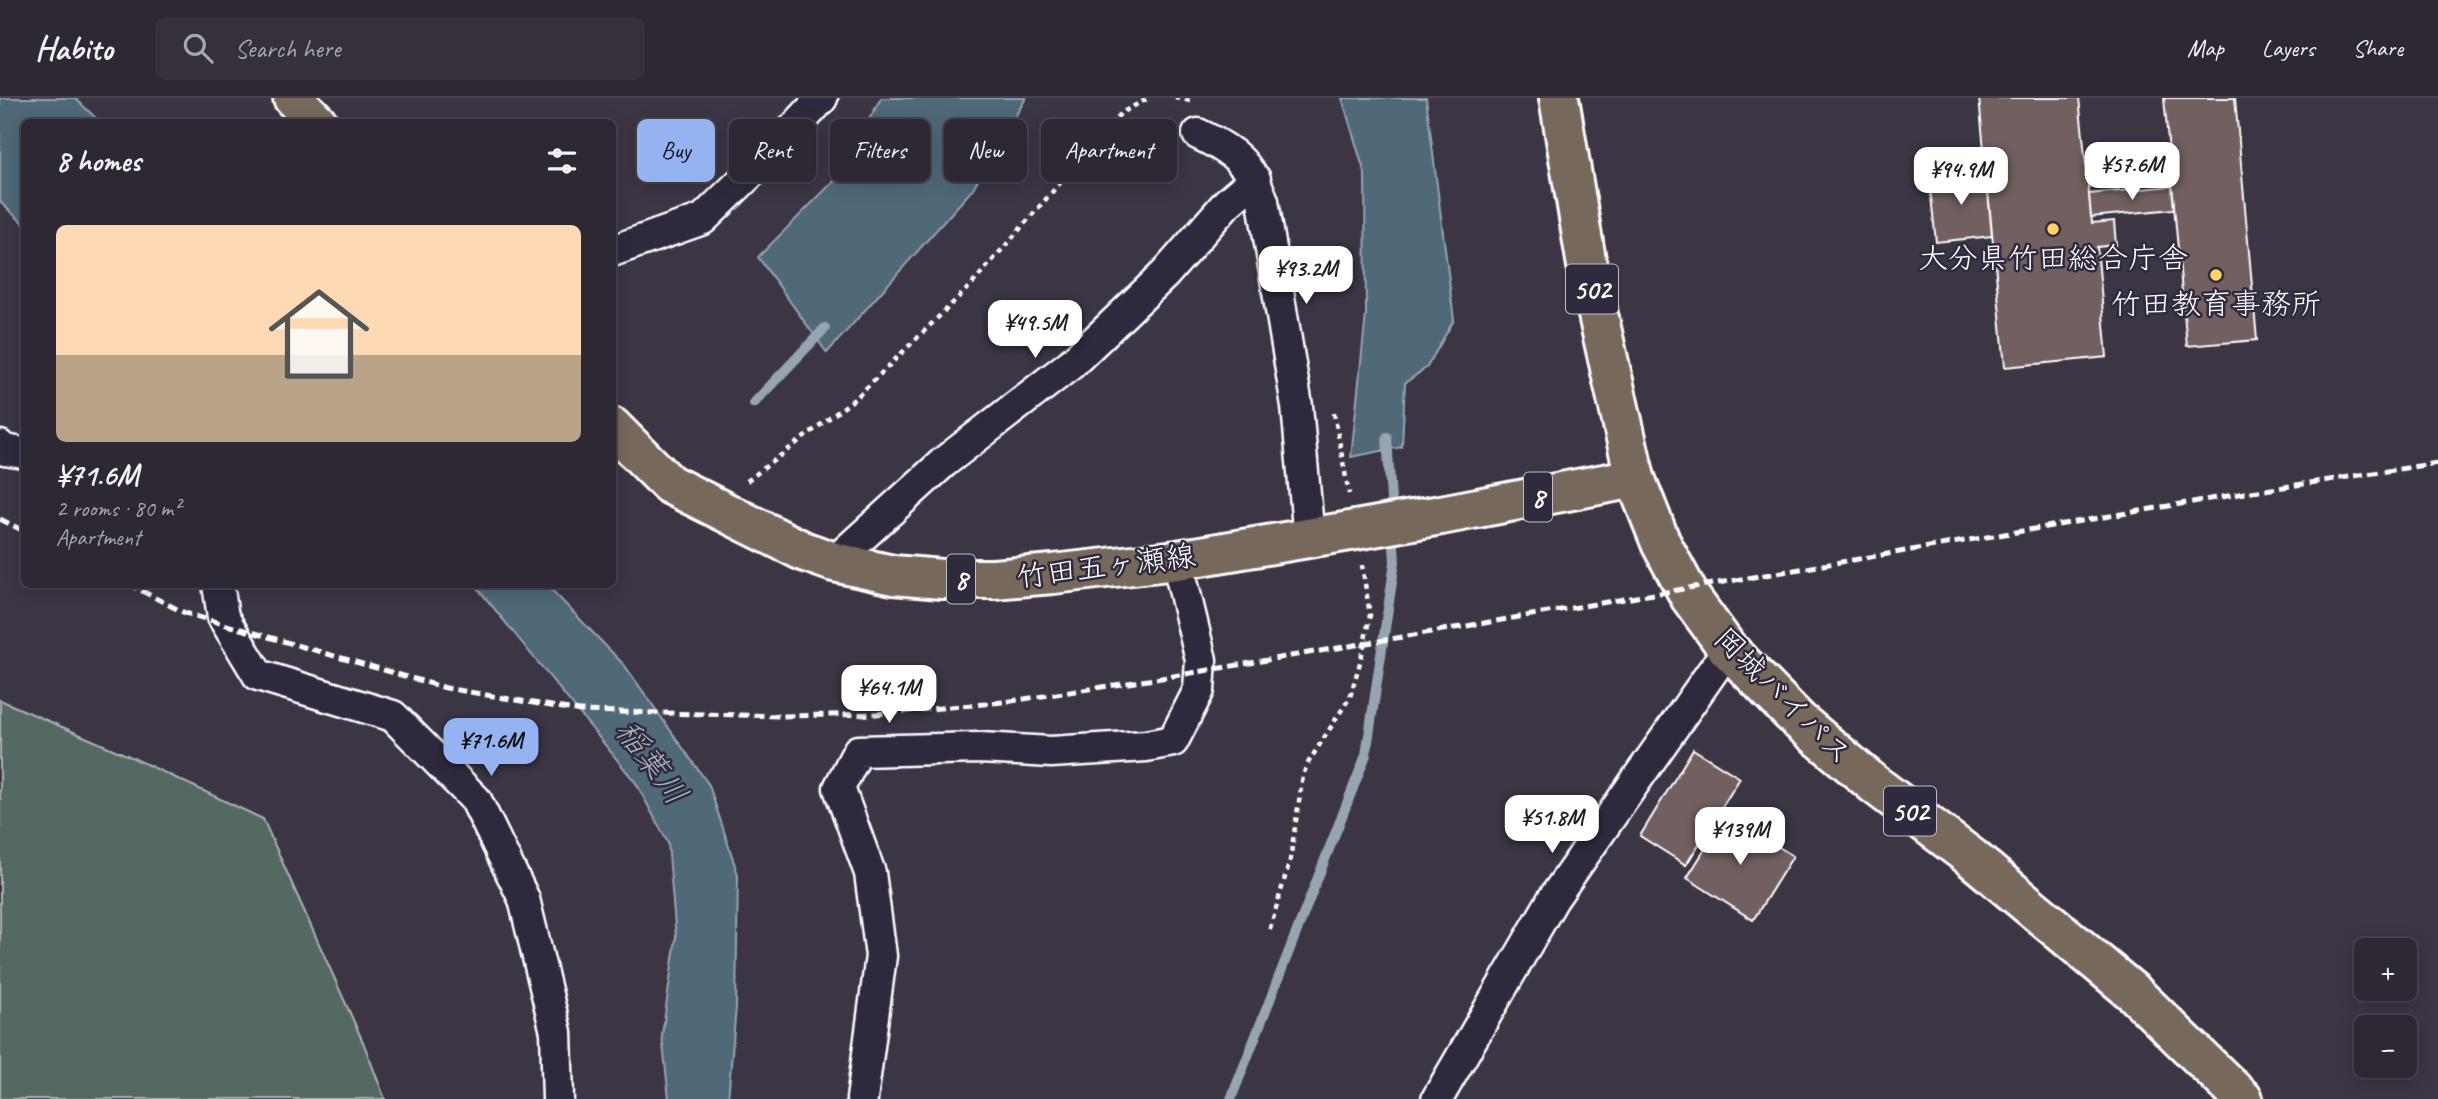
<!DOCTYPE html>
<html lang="en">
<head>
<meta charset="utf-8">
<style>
  :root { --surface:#2d2833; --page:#35303b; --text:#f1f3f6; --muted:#a7a6ac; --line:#48444e; --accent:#95b2f1 }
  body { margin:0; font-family:Caveat,"Klee One",sans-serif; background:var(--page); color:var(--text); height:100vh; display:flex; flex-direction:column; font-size:26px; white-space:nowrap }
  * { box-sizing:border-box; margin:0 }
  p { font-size:23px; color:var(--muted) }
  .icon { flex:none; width:38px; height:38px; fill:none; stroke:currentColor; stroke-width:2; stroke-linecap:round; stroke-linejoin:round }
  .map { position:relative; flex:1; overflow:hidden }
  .panel { position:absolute; left:21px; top:21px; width:595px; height:469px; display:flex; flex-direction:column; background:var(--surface); border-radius:10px; box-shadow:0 4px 18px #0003,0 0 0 2px var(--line) }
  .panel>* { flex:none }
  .top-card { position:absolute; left:637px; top:21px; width:665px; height:63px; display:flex; gap:14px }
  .tools { position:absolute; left:2354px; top:840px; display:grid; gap:14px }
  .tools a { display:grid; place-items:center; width:63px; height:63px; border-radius:10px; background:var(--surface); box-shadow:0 4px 18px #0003,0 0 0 2px var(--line); font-size:35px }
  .price { position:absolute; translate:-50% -60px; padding:0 16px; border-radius:14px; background:#fff; color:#222; font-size:23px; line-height:46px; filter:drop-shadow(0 2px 4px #0008) }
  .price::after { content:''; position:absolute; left:50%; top:42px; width:21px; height:16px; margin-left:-10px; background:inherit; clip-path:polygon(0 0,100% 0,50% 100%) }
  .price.current { background:var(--accent); color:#111 }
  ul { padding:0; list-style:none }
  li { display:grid; align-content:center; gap:14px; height:371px; padding:0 35px }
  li+li { border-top:2px solid var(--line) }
  li span { display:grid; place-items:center; height:217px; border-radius:10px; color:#555 }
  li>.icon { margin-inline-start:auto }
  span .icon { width:126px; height:126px; fill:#fffc; stroke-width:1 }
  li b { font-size:30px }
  h2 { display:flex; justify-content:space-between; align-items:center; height:84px; padding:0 35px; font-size:30px }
  .chip { padding:0 24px; border-radius:10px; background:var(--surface); box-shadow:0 4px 18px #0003,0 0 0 2px var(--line); font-size:24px; line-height:63px }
  .chip.current { background:var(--accent); color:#111 }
  header { display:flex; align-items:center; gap:42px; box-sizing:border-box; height:98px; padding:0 35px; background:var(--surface); border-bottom:2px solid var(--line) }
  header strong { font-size:33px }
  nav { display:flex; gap:38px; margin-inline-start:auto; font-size:24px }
  .search { width:490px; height:63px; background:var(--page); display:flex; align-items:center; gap:18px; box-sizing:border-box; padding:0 24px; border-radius:10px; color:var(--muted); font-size:26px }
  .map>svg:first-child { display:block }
</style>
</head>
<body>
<header>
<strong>Habito</strong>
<div class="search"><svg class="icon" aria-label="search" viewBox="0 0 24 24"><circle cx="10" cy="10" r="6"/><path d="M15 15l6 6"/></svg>Search here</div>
<nav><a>Map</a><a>Layers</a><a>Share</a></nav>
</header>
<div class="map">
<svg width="2438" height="1001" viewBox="0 0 2438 1001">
  <rect width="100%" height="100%" fill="#3c3544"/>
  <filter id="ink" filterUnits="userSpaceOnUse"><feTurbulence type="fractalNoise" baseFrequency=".0143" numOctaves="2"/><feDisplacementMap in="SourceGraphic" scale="14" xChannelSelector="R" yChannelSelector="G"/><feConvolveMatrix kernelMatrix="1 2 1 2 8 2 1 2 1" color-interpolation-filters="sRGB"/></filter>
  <g filter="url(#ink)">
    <!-- green -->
    <polygon fill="#546964" stroke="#aab4b2" stroke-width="2" points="0,602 129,658 263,721 363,944 385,1001 0,1001"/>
    <!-- water -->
    <g fill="#506979" stroke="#96a5af" stroke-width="2">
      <polygon points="0,0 75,0 100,24 24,24 24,126 0,104"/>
      <polygon points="881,0 1026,0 972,92 827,255 758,159 836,81"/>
      <polygon points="1342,0 1426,0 1454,222 1427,269 1405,285 1402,349 1351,359 1366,216 1365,76"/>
      <polygon points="475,487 547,487 625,568 709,687 738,777 736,909 728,1001 669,1001 662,937 676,840 668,745 636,685"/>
    </g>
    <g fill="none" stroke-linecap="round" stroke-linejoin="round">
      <!-- stream -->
      <g stroke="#96a5af" stroke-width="10">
        <polyline points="754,305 825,230"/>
        <polyline points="1231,1001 1366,657 1395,464 1387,339"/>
      </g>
    </g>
    <!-- building -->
    <g fill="#71615e" stroke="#fff" stroke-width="2">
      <polygon points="1979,0 2079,0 2092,125 2114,123 2116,147 2097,149 2107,259 2005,269"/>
      <polygon points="2164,0 2235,0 2257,242 2187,248"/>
      <polygon points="1986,74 1992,138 1936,144 1929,80"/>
      <polygon points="2172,88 2174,111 2091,119 2089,96"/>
      <polygon points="1693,651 1740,680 1686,767 1640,738"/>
      <polygon points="1727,716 1793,758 1753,822 1687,780"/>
    </g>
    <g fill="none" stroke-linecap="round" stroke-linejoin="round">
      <!-- minor casing -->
      <g stroke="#fff" stroke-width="35">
        <g id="minor">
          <path d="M1198,36C1234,53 1249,64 1263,103L1297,308L1309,441"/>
          <polyline points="612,153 703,121 770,56 822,0"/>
          <polyline points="0,348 4,352 24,355"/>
          <polyline points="834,464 944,364 1071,266 1165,176 1227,105 1255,81"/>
          <polyline points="218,486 223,519 258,577 393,618 476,702 524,801 556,934 558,1001"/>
          <polyline points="862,1001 881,858 870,775 839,690 858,653 980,650 1051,654 1146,648 1173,643 1199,592 1201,562 1177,462"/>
          <polyline points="1437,1001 1553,801 1728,551"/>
        </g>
      </g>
      <!-- primary casing -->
      <g stroke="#fff" stroke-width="44">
        <g id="primary">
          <polyline points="293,0 317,24"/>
          <polyline points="612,329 669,386 803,453 834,464 893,477 942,481 993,481 1053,476 1177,462 1350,433"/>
          <polyline points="1441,417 1635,380"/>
        </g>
      </g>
      <!-- trunk casing -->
      <g stroke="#fff" stroke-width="44">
        <polyline id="trunk" points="1559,0 1587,168 1635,380 1661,445 1690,499 1728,551 1798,622 1874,686 1972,760 2134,895 2243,1001"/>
      </g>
      <!-- path -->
      <g stroke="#fff" stroke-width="4.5" stroke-dasharray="5 5" stroke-linecap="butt">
        <polyline points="1175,0 1191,3"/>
        <polyline points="1334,315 1349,396"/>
        <polyline points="747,383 857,299 972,186 1121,15 1149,0"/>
        <polyline points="1270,831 1290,762 1303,677 1308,665 1350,599 1361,561 1370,517 1362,467"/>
      </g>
      <!-- minor -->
      <use href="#minor" stroke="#2f2a3d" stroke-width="30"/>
      <!-- primary -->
      <use href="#primary" stroke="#76695c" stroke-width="38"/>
      <!-- trunk -->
      <use href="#trunk" stroke="#76695c" stroke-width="38"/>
      <!-- rail -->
      <g stroke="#fff" stroke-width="5" stroke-dasharray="10 5" stroke-linecap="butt">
        <polyline points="0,421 24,433"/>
        <polyline points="128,486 185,515 446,590 580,613 783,618 876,616 1004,604 1168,579 2239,396 2438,365"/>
      </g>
      <!-- primary-bridge casing -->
      <g stroke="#fff" stroke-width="44" stroke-linecap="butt">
        <polyline id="primary-bridge" points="1350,433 1441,417"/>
      </g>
      <!-- primary-bridge -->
      <use href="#primary-bridge" stroke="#76695c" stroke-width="38"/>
    </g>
  </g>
  <!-- markers -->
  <g fill="#ffd166" stroke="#2f2a3d" stroke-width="2.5">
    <circle cx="2053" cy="131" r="7"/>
    <circle cx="2216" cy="177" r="7"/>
  </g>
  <g text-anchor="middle" stroke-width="5" stroke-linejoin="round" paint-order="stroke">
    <!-- shield labels -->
    <g fill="#2f2a3d" stroke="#c1bfc5" stroke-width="2">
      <rect x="1566" y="166.5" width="52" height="49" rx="5"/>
      <rect x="1524" y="374.5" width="28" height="49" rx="5"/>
      <rect x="947" y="456.5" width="28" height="49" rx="5"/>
      <rect x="1884" y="688.5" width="52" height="49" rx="5"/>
    </g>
    <g font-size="28" font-weight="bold" fill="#fff">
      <text x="1592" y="201">502</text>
      <text x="1538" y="409">8</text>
      <text x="961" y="491">8</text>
      <text x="1910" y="723">502</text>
    </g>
    <!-- poi labels -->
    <g font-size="30" fill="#fff" stroke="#2f2a3d">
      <text x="2053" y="170">大分県竹田総合庁舎</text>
      <text x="2216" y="216">竹田教育事務所</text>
    </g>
    <!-- street labels -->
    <g font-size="30" fill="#fff" stroke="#2f2a3d">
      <text transform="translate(1106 468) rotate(-7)" y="10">竹田五ヶ瀬線</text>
      <text transform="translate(1783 598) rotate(45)" y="10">岡城バイパス</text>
    </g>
    <!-- water labels -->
    <g font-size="32" font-style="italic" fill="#a8b4bc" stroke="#2f2a3d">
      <text transform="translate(652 664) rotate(53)" y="11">稲葉川</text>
    </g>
  </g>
</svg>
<div class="tools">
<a>+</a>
<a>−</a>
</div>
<b class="price" style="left:2132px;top:104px">¥57.6M</b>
<b class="price" style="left:1961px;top:109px">¥94.9M</b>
<b class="price" style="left:1306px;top:208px">¥93.2M</b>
<b class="price" style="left:1035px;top:262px">¥49.5M</b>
<b class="price" style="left:889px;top:627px">¥64.1M</b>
<b class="price current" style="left:491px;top:680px">¥71.6M</b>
<b class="price" style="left:1552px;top:757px">¥51.8M</b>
<b class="price" style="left:1740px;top:769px">¥139M</b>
<div class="top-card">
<a class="chip current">Buy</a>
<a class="chip">Rent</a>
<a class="chip">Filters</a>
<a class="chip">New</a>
<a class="chip">Apartment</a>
</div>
<section class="panel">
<h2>8 homes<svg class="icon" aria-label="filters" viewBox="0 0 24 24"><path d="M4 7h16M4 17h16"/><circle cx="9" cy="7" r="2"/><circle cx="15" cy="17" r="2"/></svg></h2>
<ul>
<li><span style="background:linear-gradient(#ffd9b3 60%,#b9a48a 0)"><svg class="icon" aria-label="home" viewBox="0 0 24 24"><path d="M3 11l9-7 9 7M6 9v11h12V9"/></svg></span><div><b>¥71.6M</b><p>2 rooms · 80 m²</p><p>Apartment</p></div></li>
</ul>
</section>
</div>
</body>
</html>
